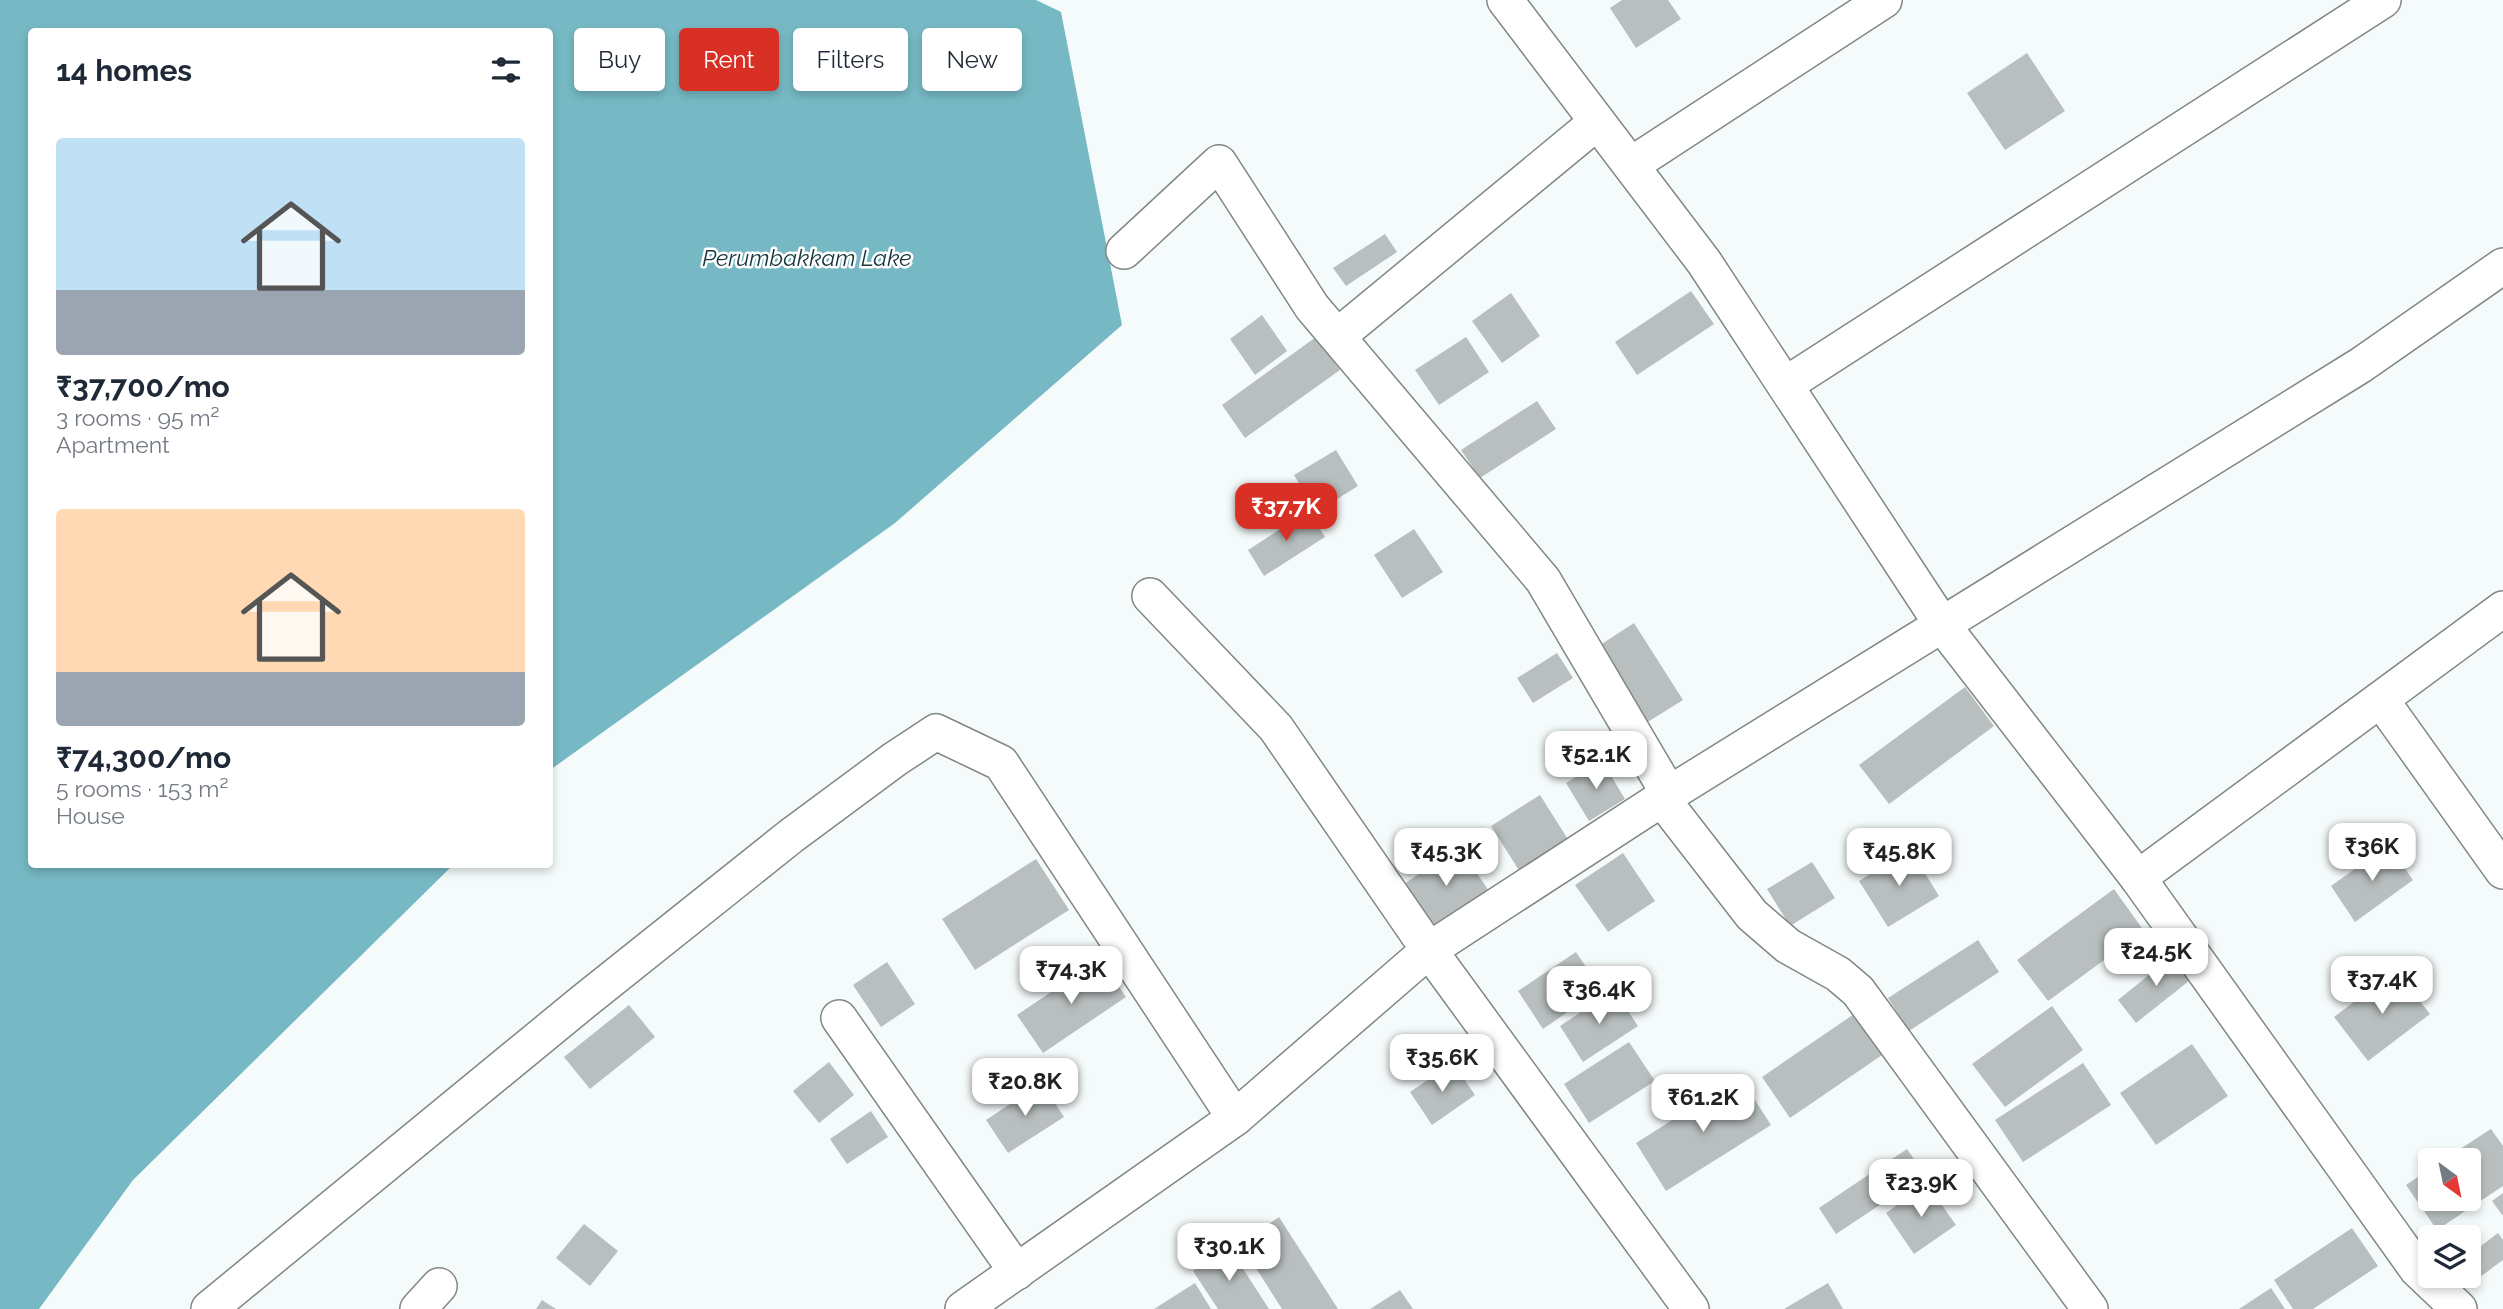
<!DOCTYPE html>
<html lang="en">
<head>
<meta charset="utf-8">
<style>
  :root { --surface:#fff; --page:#f2f2f3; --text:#1f2937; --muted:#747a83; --accent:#d93025 }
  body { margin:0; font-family:Raleway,sans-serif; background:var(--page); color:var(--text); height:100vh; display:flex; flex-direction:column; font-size:26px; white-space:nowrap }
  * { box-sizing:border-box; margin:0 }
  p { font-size:23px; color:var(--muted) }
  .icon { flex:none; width:38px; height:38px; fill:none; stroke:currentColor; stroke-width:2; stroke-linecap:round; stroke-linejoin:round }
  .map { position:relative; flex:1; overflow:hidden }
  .side { position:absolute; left:28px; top:28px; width:525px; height:840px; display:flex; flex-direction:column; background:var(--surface); border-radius:7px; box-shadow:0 4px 10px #0003 }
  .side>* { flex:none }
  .hud { position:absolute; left:574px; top:28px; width:665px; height:63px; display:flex; gap:14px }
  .needle { width:46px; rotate:147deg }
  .tools { position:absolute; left:2418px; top:1148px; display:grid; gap:14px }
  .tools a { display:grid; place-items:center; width:63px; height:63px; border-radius:7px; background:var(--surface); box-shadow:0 4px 10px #0003; font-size:35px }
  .price { position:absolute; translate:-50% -60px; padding:0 16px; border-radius:14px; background:#fff; color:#222; font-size:23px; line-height:46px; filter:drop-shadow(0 2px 4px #0008) }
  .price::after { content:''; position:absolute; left:50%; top:42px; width:21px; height:16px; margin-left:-10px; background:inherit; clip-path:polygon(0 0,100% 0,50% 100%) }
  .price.active { background:var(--accent); color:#fff }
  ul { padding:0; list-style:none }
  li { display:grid; align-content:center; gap:14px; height:371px; padding:0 28px }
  li span { display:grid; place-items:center; height:217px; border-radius:7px; color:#555 }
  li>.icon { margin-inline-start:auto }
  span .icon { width:126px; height:126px; fill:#fffc; stroke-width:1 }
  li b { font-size:30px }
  h2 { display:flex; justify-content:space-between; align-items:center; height:84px; padding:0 28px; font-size:30px }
  .tag { padding:0 24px; border-radius:7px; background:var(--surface); box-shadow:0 4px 10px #0003; font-size:24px; line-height:63px }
  .tag.active { background:var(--accent); color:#fff }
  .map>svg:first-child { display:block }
</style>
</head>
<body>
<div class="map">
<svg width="2503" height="1309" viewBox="0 0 2503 1309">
  <rect width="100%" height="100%" fill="#f5fafb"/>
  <!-- water -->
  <polygon fill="#76b9c4" points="0,0 1036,0 1061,12 1122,325 895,523 550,770 550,32 32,32 32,864 453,865 133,1180 39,1309 0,1309"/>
  <!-- building -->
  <g fill="#b9bfbf">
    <polygon points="1622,0 1668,0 1681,19 1636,48 1610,8"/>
    <polygon points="2027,53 2065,111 2005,150 1967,93"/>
    <polygon points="1385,234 1397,252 1346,286 1333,268"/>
    <polygon points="1691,291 1714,324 1637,375 1615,342"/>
    <polygon points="1511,293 1540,336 1502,363 1472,321"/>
    <polygon points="1262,315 1287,351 1255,375 1230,339"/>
    <polygon points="1316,337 1340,370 1245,438 1222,405"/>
    <polygon points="1466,337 1489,372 1439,405 1415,370"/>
    <polygon points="1537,401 1556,429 1480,478 1461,450"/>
    <polygon points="1336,450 1358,486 1316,512 1294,475"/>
    <polygon points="1308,511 1325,537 1264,576 1248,550"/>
    <polygon points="1414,529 1443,572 1402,598 1374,555"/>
    <polygon points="1634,623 1683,700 1646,723 1597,647"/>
    <polygon points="1557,653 1573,678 1533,703 1517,678"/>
    <polygon points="1965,687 1994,726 1889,804 1859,765"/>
    <polygon points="1602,761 1625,799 1589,821 1566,783"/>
    <polygon points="1540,795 1569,841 1520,872 1491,826"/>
    <polygon points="2388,845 2413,880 2355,922 2331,886"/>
    <polygon points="1459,847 1489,891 1433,928 1404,884"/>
    <polygon points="1910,849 1939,896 1888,927 1859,881"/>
    <polygon points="1623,853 1655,901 1608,932 1575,885"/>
    <polygon points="1036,859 1069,910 975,970 942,919"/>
    <polygon points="1812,862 1835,898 1790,926 1767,889"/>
    <polygon points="2114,889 2144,931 2048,1001 2017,960"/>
    <polygon points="1978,940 1999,972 1909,1031 1888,998"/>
    <polygon points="1576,952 1601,989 1543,1029 1518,991"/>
    <polygon points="2175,954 2194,977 2136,1023 2118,1000"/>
    <polygon points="1100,959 1126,997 1043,1053 1017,1015"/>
    <polygon points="887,962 915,1004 881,1027 853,985"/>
    <polygon points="2396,970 2430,1014 2368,1061 2334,1017"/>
    <polygon points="1614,990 1638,1026 1583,1062 1560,1026"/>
    <polygon points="629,1005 655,1037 590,1089 564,1057"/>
    <polygon points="2052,1006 2083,1050 2005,1107 1972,1064"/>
    <polygon points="1857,1012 1885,1053 1790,1118 1762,1077"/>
    <polygon points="1629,1042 1655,1081 1589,1123 1564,1084"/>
    <polygon points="2192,1044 2228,1096 2156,1145 2120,1093"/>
    <polygon points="829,1062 854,1095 819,1123 793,1091"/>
    <polygon points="1453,1063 1475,1095 1432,1125 1410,1092"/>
    <polygon points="2083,1063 2111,1105 2023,1162 1995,1120"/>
    <polygon points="1740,1077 1771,1125 1666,1191 1636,1143"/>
    <polygon points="1042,1083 1064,1117 1008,1153 986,1120"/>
    <polygon points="871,1111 888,1137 847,1164 830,1139"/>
    <polygon points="2491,1129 2503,1146 2503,1186 2437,1230 2406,1185 2431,1168 2431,1199 2469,1199 2469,1160 2443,1160"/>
    <polygon points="1907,1149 1925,1175 1836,1234 1819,1208"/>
    <polygon points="1927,1184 1956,1225 1914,1254 1886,1213"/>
    <polygon points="2503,1193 2503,1216 2492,1201"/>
    <polygon points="1279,1217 1338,1309 1282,1309 1240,1243"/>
    <polygon points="584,1224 618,1251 590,1286 556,1258"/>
    <polygon points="2352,1228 2378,1266 2313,1309 2293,1309 2274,1280"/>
    <polygon points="2498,1233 2503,1240 2503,1260 2476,1280 2469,1270 2469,1255"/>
    <polygon points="1229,1247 1269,1309 1218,1309 1193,1271"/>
    <polygon points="1195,1283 1211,1309 1154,1309"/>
    <polygon points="1828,1283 1843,1309 1784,1309"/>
    <polygon points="2271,1288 2285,1309 2239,1309"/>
    <polygon points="1400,1290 1413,1309 1370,1309"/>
    <polygon points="542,1300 556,1309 536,1309"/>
  </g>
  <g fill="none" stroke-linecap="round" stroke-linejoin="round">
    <!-- minor casing -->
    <g stroke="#818787" stroke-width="38">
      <g id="minor">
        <polyline points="1505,0 1704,262 1943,626 2138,878 2417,1269 2459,1309"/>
        <polyline points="1631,165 1884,0"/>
        <polyline points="1124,251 1219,163 1312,307 1543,580 1669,794"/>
        <polyline points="1338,336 1597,122"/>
        <polyline points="1785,385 2383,0"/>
        <polyline points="1150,596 1276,728 1429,950 1691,1309"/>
        <polyline points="2381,700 2503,871"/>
        <polyline points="1662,799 1752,915 1788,946 1838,974 1858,991 2090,1309"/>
        <polyline points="2138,878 2503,609"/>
        <polyline points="839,1018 1017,1272"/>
        <polyline points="209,1309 583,1002 791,836 895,759 936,732 1001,763 1235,1118"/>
        <polyline points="418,1309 439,1286"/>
        <polyline points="963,1309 1235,1118 1429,950 1669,794 2361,365 2503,266"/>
      </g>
    </g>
    <!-- minor -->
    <use href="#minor" stroke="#fff" stroke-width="35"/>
  </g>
  <g text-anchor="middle" stroke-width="5" stroke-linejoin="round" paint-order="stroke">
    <!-- water labels -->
    <g font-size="23" font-style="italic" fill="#15363c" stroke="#fff">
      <text x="807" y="266">Perumbakkam Lake</text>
    </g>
  </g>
</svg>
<div class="tools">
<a><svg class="needle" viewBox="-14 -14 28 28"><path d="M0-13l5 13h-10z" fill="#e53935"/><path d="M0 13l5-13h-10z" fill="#747a83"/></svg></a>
<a><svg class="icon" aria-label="layers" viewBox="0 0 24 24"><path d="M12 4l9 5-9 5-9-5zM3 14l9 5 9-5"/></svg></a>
</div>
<b class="price active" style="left:1286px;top:543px">₹37.7K</b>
<b class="price" style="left:1596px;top:791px">₹52.1K</b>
<b class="price" style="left:2372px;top:883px">₹36K</b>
<b class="price" style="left:1446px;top:888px">₹45.3K</b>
<b class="price" style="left:1899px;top:888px">₹45.8K</b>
<b class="price" style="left:2156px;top:988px">₹24.5K</b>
<b class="price" style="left:1071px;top:1006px">₹74.3K</b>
<b class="price" style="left:2382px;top:1016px">₹37.4K</b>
<b class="price" style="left:1599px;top:1026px">₹36.4K</b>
<b class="price" style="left:1442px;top:1094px">₹35.6K</b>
<b class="price" style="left:1025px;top:1118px">₹20.8K</b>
<b class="price" style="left:1703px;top:1134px">₹61.2K</b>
<b class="price" style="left:1921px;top:1219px">₹23.9K</b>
<b class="price" style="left:1229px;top:1283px">₹30.1K</b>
<div class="hud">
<a class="tag">Buy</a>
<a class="tag active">Rent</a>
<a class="tag">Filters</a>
<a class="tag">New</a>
</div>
<section class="side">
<h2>14 homes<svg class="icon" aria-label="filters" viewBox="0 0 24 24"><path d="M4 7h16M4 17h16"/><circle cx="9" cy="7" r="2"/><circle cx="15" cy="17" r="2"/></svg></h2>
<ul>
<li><span style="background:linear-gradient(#bfe0f5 70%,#9aa5b1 0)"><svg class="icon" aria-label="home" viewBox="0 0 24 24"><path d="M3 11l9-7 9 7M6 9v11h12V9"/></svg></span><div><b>₹37,700/mo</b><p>3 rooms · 95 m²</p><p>Apartment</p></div></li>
<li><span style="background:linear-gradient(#ffd9b3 75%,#9aa5b1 0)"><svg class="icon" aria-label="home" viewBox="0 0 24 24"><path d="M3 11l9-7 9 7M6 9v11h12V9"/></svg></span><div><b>₹74,300/mo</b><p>5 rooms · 153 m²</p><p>House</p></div></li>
</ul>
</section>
</div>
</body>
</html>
